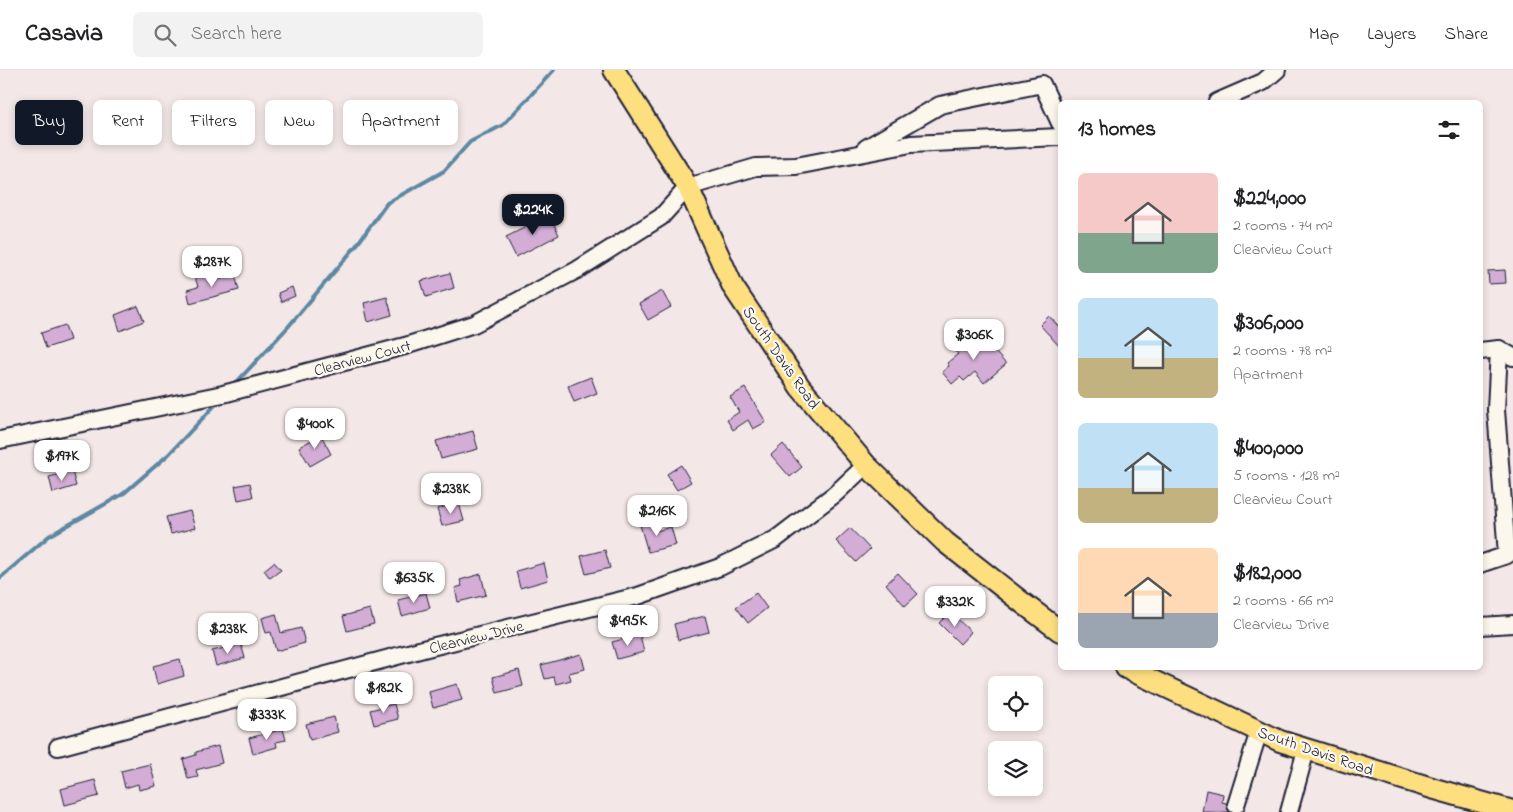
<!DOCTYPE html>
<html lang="en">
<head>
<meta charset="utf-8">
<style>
  :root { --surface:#fff; --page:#f2f2f2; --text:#202124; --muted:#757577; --line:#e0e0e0; --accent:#111827 }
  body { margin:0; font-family:"Indie Flower",sans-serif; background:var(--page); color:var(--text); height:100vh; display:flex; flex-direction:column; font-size:19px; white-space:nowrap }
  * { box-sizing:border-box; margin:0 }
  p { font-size:16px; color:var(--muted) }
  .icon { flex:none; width:28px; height:28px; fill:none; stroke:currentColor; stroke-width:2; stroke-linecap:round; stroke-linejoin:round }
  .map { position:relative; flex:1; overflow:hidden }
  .details { position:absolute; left:1058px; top:30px; width:425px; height:570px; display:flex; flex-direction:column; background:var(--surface); border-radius:8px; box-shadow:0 2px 8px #0003 }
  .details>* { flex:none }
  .top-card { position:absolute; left:15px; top:30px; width:475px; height:45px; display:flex; gap:10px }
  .buttons { position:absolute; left:988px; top:606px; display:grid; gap:10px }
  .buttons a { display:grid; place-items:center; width:55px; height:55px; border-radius:8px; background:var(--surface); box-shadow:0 2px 8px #0003; font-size:25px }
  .price { position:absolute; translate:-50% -42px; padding:0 11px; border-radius:10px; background:#fff; color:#222; font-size:16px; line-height:32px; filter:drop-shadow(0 1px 2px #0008) }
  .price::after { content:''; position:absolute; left:50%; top:30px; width:15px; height:11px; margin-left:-8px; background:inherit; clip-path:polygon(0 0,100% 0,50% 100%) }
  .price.on { background:var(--accent); color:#fff }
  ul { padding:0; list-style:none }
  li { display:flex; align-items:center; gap:15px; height:125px; padding:0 20px }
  li span { display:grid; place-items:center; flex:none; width:140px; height:100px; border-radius:8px; color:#555 }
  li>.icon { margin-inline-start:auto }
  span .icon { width:60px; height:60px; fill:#fffc; stroke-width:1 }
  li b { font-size:21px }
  h2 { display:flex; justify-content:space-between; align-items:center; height:60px; padding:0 20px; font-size:21px }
  .pill { padding:0 18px; border-radius:8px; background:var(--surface); box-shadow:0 2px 8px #0003; font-size:18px; line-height:45px }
  .pill.on { background:var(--accent); color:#fff }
  header { display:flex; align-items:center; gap:30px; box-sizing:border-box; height:70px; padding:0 25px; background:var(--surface); border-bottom:1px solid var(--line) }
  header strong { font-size:24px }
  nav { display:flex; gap:28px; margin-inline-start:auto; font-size:18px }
  .search { width:350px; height:45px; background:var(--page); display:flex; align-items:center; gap:12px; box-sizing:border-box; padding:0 18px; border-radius:8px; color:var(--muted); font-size:19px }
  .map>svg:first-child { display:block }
</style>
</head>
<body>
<header>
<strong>Casavia</strong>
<div class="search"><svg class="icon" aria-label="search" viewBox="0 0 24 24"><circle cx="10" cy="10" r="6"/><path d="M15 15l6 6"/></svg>Search here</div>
<nav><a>Map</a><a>Layers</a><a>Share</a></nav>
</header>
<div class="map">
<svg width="1513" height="742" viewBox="0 0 1513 742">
  <rect width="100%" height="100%" fill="#f3e8e7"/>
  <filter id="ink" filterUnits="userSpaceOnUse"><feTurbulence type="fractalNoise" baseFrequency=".02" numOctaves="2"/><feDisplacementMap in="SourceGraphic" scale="10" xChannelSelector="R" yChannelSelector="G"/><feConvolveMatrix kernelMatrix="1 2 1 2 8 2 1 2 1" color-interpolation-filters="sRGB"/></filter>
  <g filter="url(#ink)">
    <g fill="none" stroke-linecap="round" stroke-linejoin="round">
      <!-- stream -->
      <g stroke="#5d87a2" stroke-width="4">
        <polyline points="234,315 288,257 356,176 387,133 444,101 470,72 503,55 554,0"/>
        <polyline points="0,508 49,466 123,424 168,385 219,331"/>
      </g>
    </g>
    <!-- building -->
    <g fill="#d3add5" stroke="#22223b">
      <polygon points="550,145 559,165 516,187 506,167"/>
      <polygon points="1505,200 1506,213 1489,214 1488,201"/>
      <polygon points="450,203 454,218 426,227 421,211"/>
      <polygon points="206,204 209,212 235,205 239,220 190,233 187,220 198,217 195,207"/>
      <polygon points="292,217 295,226 281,232 278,223"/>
      <polygon points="662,221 671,237 648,250 639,234"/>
      <polygon points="387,227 392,245 368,252 364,233"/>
      <polygon points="138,236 144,251 120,261 115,245"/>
      <polygon points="1049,246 1060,258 1060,277 1040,255"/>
      <polygon points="65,255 70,270 46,278 41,263"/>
      <polygon points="977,262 1006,294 984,313 975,302 964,311 960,307 952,314 942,302 949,296 947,293 958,284 955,281"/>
      <polygon points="591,307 597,323 574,332 568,316"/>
      <polygon points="745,318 766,352 753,359 748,350 733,360 727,350 739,342 730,327"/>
      <polygon points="473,361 478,379 441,389 436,371"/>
      <polygon points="321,365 331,384 310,396 299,377"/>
      <polygon points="783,374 802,397 790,407 771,385"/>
      <polygon points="681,395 691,412 677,420 667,404"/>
      <polygon points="72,401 76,416 53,423 49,407"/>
      <polygon points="250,413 253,427 238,430 235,416"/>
      <polygon points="459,433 464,451 442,456 437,439"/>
      <polygon points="190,441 195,458 171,464 166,447"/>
      <polygon points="653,451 656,461 671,457 676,475 648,482 640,455"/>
      <polygon points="850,458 870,479 856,492 836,471"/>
      <polygon points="605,480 610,498 586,504 581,486"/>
      <polygon points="274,492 281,500 270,508 264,500"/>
      <polygon points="544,493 548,510 520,518 516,501"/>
      <polygon points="898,503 918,524 905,536 886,514"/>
      <polygon points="481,504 486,525 458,532 455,518 462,516 460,510"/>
      <polygon points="426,523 430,538 402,546 398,530"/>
      <polygon points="756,523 767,538 748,553 736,537"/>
      <polygon points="370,539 374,554 347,561 343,546"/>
      <polygon points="950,542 971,562 960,574 939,553"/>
      <polygon points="276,544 281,563 301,558 305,573 276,581 271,562 266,563 262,548"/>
      <polygon points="705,546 709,562 678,570 674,554"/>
      <polygon points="640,565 644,582 617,589 612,572"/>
      <polygon points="241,574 245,588 216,596 212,581"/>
      <polygon points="581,584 585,599 569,603 571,610 556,614 554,607 545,609 541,595"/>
      <polygon points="180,589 184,606 157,614 153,596"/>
      <polygon points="519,600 523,616 497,623 493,607"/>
      <polygon points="457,614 462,630 433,638 429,622"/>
      <polygon points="394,634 398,649 374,655 370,640"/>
      <polygon points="334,647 338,662 310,670 306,654"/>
      <polygon points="283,659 286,670 276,672 277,677 253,684 249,668"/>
      <polygon points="218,676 222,693 196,700 198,707 188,709 183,689 196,685 196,682"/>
      <polygon points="150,694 156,716 139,720 138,714 125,718 121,701"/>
      <polygon points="95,710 99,726 65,735 61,719"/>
      <polygon points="1206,720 1223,724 1222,732 1226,733 1229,742 1202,742"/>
    </g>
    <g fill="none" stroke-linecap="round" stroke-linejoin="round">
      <!-- minor casing -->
      <g stroke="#22223b" stroke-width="20">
        <g id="minor">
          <polyline points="1217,32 1263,12 1277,0"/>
          <polyline points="866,78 940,35 1042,14 1060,53"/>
          <polyline points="1480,281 1499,279 1513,287"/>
          <polyline points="0,370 223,324 405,276 474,254 577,200 661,147 688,117 756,97 796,96 911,74 1060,67"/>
          <polyline points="1480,494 1507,485 1496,340 1499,279"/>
          <polyline points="1480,556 1513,554"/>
          <polyline points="58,677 427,578 638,526 720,497 776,469 835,424 866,395"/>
          <polyline points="1236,735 1259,661"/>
          <polyline points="1289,742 1306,680"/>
        </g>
      </g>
      <!-- major casing -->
      <g stroke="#22223b" stroke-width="24">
        <g id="major">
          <polyline points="614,0 688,117 733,217 800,317 866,395 945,472 1024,534 1060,561"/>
          <polyline points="1126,598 1280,671 1435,719 1513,741"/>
        </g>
      </g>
      <!-- minor -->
      <use href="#minor" stroke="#fbf7ec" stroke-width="16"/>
      <!-- major -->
      <use href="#major" stroke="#fedf80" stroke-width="20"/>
    </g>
  </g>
  <g text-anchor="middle" stroke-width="4.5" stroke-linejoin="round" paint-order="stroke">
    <!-- street labels -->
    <g font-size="16" fill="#22223b" stroke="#fbf7ec">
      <text transform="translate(362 287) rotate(-15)" y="6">Clearview Court</text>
      <text transform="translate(782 287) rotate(55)" y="6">South Davis Road</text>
      <text transform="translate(476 566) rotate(-14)" y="6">Clearview Drive</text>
      <text transform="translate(1316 680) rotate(19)" y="6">South Davis Road</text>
    </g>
  </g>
</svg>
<div class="buttons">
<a><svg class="icon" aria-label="locate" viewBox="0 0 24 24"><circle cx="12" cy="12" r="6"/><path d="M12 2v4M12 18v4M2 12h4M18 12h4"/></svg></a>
<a><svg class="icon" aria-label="layers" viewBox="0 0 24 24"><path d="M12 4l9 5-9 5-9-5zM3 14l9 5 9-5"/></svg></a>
</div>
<b class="price on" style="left:533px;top:166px">$224K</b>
<b class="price" style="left:212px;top:218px">$287K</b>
<b class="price" style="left:974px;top:291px">$306K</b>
<b class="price" style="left:315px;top:380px">$400K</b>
<b class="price" style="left:62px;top:412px">$197K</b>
<b class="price" style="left:451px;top:445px">$238K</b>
<b class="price" style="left:657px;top:467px">$216K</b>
<b class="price" style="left:414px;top:534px">$635K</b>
<b class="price" style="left:955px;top:558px">$332K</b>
<b class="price" style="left:628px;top:577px">$495K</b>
<b class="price" style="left:228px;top:585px">$238K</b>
<b class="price" style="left:384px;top:644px">$182K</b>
<b class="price" style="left:267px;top:671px">$333K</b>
<div class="top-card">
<a class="pill on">Buy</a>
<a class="pill">Rent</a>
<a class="pill">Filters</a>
<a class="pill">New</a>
<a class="pill">Apartment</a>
</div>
<section class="details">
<h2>13 homes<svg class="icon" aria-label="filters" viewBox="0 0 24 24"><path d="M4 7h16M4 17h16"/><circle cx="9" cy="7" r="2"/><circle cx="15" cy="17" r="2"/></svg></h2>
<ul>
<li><span style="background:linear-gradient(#f6c9c9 60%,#7fa58c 0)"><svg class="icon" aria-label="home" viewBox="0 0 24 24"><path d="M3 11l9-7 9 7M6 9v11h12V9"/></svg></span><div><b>$224,000</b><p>2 rooms · 74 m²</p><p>Clearview Court</p></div></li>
<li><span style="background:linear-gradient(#bfe0f5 60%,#c2b280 0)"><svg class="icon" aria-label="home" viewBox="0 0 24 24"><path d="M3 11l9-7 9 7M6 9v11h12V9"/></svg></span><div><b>$306,000</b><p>2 rooms · 78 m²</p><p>Apartment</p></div></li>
<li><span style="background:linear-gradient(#bfe0f5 65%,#c2b280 0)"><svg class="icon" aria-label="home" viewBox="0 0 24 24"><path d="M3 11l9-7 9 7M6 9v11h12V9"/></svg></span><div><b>$400,000</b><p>5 rooms · 128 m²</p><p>Clearview Court</p></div></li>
<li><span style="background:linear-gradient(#ffd9b3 65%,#9aa5b1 0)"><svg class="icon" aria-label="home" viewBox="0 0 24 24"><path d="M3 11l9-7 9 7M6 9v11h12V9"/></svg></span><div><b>$182,000</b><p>2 rooms · 66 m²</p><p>Clearview Drive</p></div></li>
</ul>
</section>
</div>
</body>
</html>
